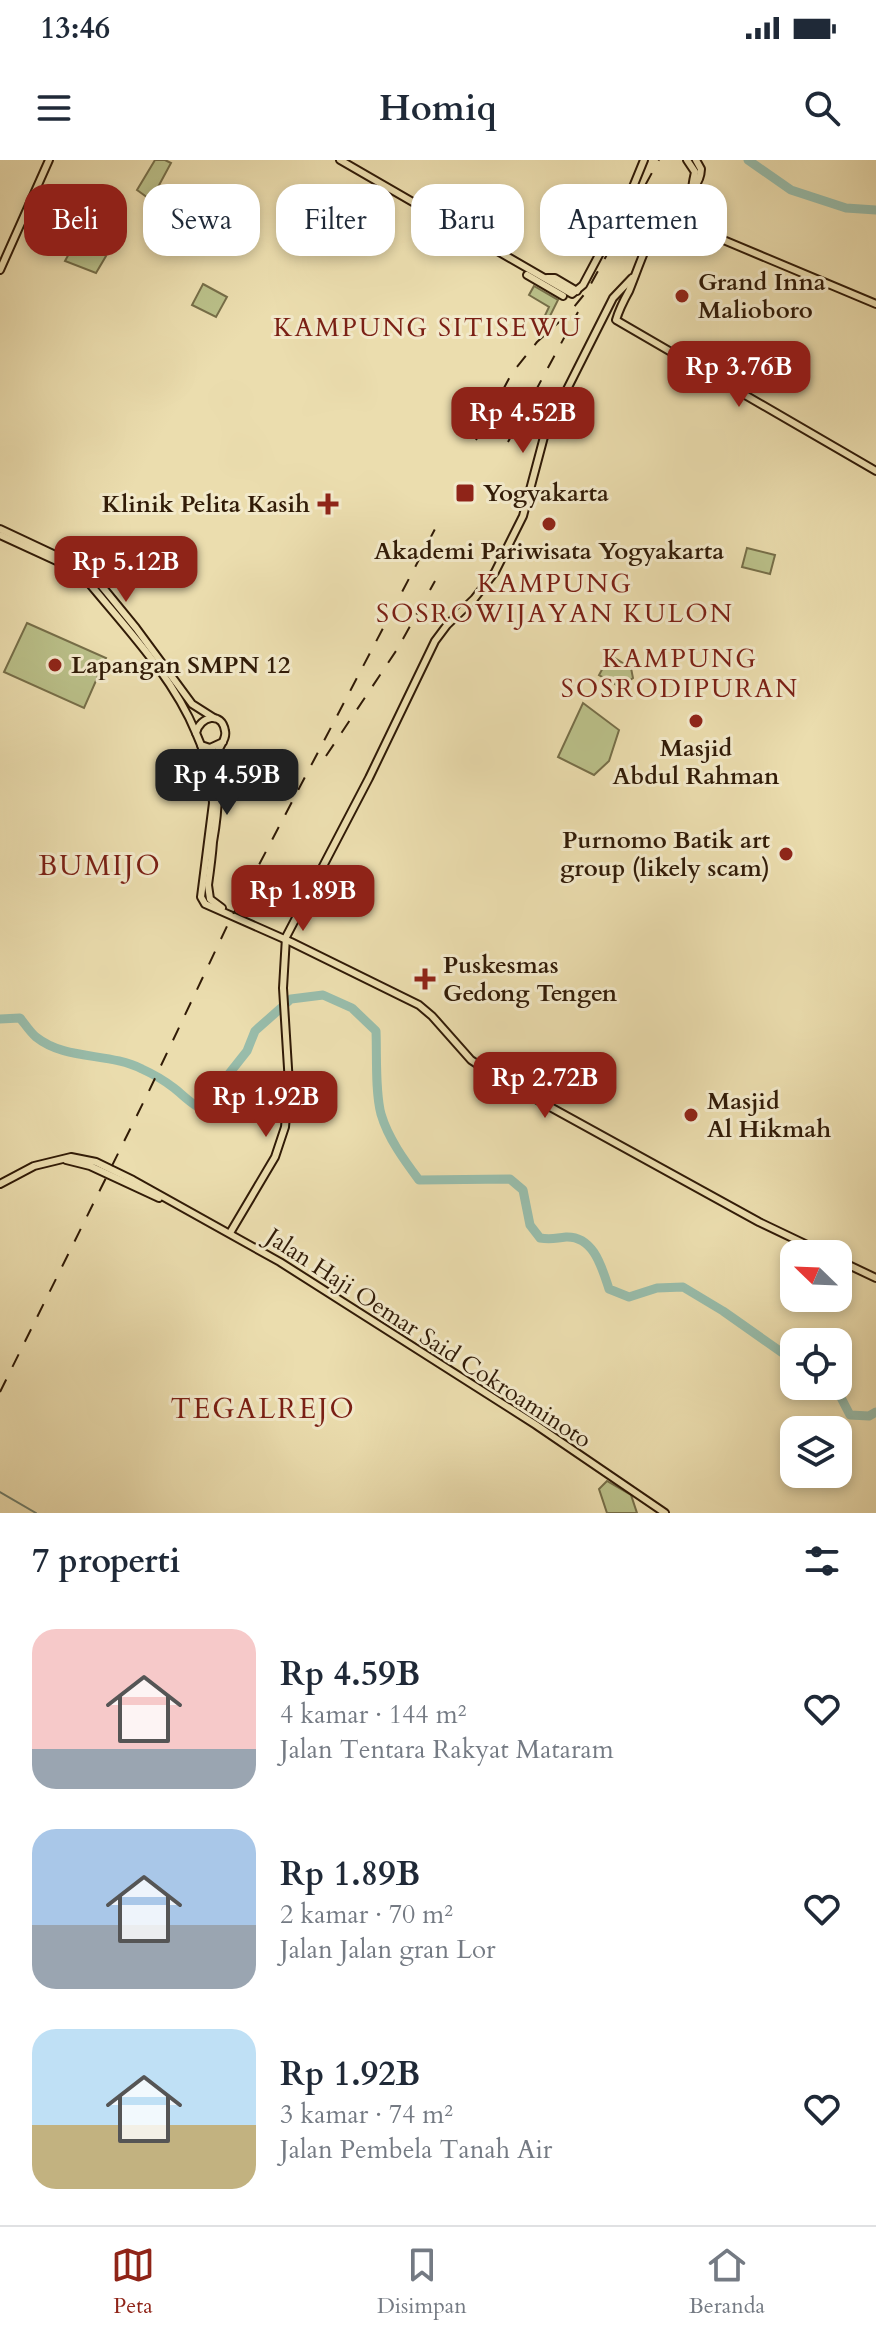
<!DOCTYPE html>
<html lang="id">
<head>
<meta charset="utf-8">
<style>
  :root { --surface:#fff; --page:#f2f2f3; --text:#1f2937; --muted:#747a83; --line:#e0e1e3; --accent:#8f2418 }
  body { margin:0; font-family:Cardo,serif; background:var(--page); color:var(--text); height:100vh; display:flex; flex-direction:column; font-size:30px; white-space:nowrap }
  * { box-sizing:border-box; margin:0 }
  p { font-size:26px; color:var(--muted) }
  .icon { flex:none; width:44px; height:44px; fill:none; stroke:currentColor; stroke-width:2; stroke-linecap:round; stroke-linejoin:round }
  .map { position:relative; height:1353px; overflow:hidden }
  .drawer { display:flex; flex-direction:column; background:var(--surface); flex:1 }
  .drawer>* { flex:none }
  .banner { position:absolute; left:24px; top:24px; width:828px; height:72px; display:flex; gap:16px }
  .needle { width:52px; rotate:293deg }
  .buttons { position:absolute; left:780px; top:1080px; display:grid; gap:16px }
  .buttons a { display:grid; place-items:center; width:72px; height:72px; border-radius:16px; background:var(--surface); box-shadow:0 4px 12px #0003; font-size:40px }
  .price { position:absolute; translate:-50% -68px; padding:0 18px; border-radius:16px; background:var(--accent); color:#fff; font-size:26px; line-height:52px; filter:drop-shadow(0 2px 4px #0008) }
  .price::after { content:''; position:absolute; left:50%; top:48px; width:24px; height:18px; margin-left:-12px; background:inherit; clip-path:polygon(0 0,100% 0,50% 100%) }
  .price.current { background:#222; color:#fff }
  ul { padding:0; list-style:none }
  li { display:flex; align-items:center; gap:24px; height:200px; padding:0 32px }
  li span { display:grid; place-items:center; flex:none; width:224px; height:160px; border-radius:24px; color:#555 }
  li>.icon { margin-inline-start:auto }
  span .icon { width:96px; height:96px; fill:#fffc; stroke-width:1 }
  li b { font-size:34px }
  h2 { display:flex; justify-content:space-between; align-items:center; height:96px; padding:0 32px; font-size:34px }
  .chip { padding:0 28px; border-radius:24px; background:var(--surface); box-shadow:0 4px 12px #0003; font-size:28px; line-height:72px }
  .chip.current { background:var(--accent); color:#fff }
  .status { display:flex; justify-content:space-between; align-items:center; height:56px; padding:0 40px; background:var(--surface); direction:ltr }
  .status svg { height:22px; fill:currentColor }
  header { display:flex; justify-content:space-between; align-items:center; height:104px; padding:0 32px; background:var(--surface); font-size:36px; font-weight:600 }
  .tabs { display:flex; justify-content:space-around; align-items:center; height:112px; border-top:2px solid var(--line); background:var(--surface); font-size:22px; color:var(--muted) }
  .tabs a { display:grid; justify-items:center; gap:4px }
  .tabs .current { color:var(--accent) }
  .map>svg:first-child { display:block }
</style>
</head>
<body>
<div class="status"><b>13:46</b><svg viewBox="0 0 49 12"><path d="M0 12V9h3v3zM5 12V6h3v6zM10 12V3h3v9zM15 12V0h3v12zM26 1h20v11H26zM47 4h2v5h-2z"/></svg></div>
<header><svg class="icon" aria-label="menu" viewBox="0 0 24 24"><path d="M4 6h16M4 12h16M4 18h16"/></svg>Homiq<svg class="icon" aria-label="search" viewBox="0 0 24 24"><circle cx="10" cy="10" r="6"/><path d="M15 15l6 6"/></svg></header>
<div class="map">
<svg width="876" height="1353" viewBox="0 0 876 1353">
  <rect width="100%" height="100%" fill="#ebddae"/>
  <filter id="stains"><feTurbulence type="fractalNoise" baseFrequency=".0025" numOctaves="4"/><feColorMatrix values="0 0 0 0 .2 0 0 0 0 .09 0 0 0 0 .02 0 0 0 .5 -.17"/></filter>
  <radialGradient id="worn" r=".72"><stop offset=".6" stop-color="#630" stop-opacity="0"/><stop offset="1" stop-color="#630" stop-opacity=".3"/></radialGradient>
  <!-- green -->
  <g fill="#bac089" stroke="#766e48" stroke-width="2">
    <polygon points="155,0 165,0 171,3 151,40 137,30"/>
    <polygon points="76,76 106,96 96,113 65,101 77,79"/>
    <polygon points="203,124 227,137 216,157 192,145"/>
    <polygon points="534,126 558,140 544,168 540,166 549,147 529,135"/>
    <polygon points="747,388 775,395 770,414 742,407"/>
    <polygon points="27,463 106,498 84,548 4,512"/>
    <polygon points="610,495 631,508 633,518 620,527 599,515"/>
    <polygon points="583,543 619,570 609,601 594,615 558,597"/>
    <polygon points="607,1321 631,1335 637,1353 607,1353 599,1329"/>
  </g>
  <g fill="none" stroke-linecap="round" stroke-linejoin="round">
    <!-- stream -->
    <polyline stroke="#6f7c69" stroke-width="2" points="0,1332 36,1353"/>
    <!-- river -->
    <g stroke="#98bcaa" stroke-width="9">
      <polyline points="748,0 791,30 846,48 876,50"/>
      <path d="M0,859L20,858C25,864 30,872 36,877C66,901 109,892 142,909C153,914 165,921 174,928C187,938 198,953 217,950L220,947L224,920L247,891L255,871L291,839L323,835L352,848L376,871C377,895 375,932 381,954C388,978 404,1000 419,1020L510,1019L523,1030L530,1065L540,1078C552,1080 555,1078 566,1077C594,1076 602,1108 609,1129L629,1137L657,1128L683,1127L723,1151L794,1201"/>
      <polyline points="835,1226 850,1255 869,1256 876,1252"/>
    </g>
    <!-- major casing -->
    <g stroke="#311b07" stroke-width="10">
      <g id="major">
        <polyline points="340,0 572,134 583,125 626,44 644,0"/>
        <path d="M687,0L695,12C689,38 688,54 711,72"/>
        <path d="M696,0L701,9C700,32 679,35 666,50C651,69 638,109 629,131C624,140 619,150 616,160L876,311"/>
        <polyline points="658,69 683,63 876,144"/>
        <polyline points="0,110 49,0"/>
        <polyline points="527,115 563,136"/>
        <polyline points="547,118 555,118 577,131"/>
        <polyline points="0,369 83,408 100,424 136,468 192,544 214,558"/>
        <path d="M0,375L74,409L85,418C124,466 172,515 196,573"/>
        <polyline points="201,585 211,618 213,643 201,737 205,744 291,782 419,845 432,856 471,900 503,921 759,1062 826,1094"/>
        <path d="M222,748L210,739L208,725C210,711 212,696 213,682C216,665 218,648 218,632C218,619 214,606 217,594C219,586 227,579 225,571C222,551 200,556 196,573L201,585L210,588L223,582"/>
        <polyline points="66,1000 90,1006 159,1038"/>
        <polyline points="0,1024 34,1006 71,997 96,1002 133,1020 280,1102 536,1265 665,1353"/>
        <polyline points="230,1073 275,997 285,967 289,924 283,828 286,777 369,618 435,481 447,465 474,439 495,412 523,356 545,273 613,138 632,118"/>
        <polyline points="838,1100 876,1118"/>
      </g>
    </g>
    <!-- major -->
    <use href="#major" stroke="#ebddae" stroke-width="6"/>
    <!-- rail -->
    <g stroke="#311b07" stroke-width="2" stroke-dasharray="14 14" stroke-linecap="butt">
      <polyline points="476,280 512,213 537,182 569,153 587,131 659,0"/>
      <polyline points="508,282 578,152"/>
      <polyline points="326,596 398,488 435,421"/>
      <polyline points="0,1232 148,933 229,762 435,369"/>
    </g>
  </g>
  <!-- markers -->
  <g fill="#8f2418" stroke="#f2e9ca" stroke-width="3">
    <circle cx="682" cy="136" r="8"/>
    <rect x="455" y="323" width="20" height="20" rx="4"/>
    <path d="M324 332h8v8h8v8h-8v8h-8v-8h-8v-8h8z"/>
    <circle cx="549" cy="364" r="8"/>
    <circle cx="55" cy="505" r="8"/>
    <circle cx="696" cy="561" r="8"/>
    <circle cx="786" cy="694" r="8"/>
    <path d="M421 807h8v8h8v8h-8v8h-8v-8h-8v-8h8z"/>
    <circle cx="691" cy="955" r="8"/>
  </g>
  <g text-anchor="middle" stroke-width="6" stroke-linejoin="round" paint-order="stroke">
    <!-- poi labels -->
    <g font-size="24" font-weight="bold" fill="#311b07" stroke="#f2e9ca" text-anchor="start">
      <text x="698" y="130">Grand Inna<tspan x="698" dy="28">Malioboro</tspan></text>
      <text x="483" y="341">Yogyakarta</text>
      <text x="310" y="352" text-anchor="end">Klinik Pelita Kasih</text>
      <text x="549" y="399" text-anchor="middle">Akademi Pariwisata Yogyakarta</text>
      <text x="71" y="513">Lapangan SMPN 12</text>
      <text x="696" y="596" text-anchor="middle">Masjid<tspan x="696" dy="28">Abdul Rahman</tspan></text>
      <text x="770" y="688" text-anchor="end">Purnomo Batik art<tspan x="770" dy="28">group (likely scam)</tspan></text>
      <text x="443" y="813">Puskesmas<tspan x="443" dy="28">Gedong Tengen</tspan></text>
      <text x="707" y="949">Masjid<tspan x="707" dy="28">Al Hikmah</tspan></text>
    </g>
    <!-- street labels -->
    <g font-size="24" fill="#311b07" stroke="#f2e9ca">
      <text transform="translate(429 1178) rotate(33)" y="8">Jalan Haji Oemar Said Cokroaminoto</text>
    </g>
    <!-- neighbourhood labels -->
    <g font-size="26" letter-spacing="2" fill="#7a1f14" stroke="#f2e9ca">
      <text x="428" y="176">KAMPUNG SITISEWU</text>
      <text x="555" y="432">KAMPUNG<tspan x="555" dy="30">SOSROWIJAYAN KULON</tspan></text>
      <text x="680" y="507">KAMPUNG<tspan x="680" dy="30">SOSRODIPURAN</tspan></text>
    </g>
    <!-- quarter labels -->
    <g font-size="28" letter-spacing="2" fill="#7a1f14" stroke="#f2e9ca">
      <text x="100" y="715">BUMIJO</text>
      <text x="263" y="1258">TEGALREJO</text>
    </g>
  </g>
  <rect width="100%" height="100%" filter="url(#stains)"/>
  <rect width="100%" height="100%" fill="url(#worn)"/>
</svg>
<div class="buttons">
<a><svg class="needle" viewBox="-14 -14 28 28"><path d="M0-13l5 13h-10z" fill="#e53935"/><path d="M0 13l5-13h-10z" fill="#747a83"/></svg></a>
<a><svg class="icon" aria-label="locate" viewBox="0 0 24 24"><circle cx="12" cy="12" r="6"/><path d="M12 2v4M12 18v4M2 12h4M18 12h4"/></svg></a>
<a><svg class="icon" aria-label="layers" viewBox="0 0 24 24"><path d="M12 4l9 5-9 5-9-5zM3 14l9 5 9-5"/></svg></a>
</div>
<b class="price" style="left:739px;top:249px">Rp 3.76B</b>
<b class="price" style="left:523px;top:295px">Rp 4.52B</b>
<b class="price" style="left:126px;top:444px">Rp 5.12B</b>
<b class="price current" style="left:227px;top:657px">Rp 4.59B</b>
<b class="price" style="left:303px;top:773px">Rp 1.89B</b>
<b class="price" style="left:545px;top:960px">Rp 2.72B</b>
<b class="price" style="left:266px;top:979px">Rp 1.92B</b>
<div class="banner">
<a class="chip current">Beli</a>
<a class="chip">Sewa</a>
<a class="chip">Filter</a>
<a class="chip">Baru</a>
<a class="chip">Apartemen</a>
</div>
</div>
<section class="drawer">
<h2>7 properti<svg class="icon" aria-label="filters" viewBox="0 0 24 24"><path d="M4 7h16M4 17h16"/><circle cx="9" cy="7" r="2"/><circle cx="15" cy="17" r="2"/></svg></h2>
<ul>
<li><span style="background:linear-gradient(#f6c9c9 75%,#9aa5b1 0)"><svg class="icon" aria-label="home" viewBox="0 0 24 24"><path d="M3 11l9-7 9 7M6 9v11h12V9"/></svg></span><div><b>Rp 4.59B</b><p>4 kamar · 144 m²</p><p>Jalan Tentara Rakyat Mataram</p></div><svg class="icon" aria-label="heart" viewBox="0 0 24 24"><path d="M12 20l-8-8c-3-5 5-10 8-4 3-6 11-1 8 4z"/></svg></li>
<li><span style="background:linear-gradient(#a9c7e8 60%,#9aa5b1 0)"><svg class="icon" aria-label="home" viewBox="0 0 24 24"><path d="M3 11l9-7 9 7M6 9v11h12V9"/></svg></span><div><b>Rp 1.89B</b><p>2 kamar · 70 m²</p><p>Jalan Jalan gran Lor</p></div><svg class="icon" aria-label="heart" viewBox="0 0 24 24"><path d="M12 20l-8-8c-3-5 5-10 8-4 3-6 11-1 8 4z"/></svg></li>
<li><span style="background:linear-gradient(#bfe0f5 60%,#c2b280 0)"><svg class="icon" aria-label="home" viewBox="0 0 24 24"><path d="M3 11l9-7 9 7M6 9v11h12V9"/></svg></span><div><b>Rp 1.92B</b><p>3 kamar · 74 m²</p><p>Jalan Pembela Tanah Air</p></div><svg class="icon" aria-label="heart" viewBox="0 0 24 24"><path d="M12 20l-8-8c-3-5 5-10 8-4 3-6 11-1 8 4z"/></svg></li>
</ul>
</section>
<nav class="tabs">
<a class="current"><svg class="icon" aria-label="map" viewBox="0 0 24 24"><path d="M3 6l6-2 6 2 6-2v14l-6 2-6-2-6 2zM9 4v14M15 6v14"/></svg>Peta</a>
<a><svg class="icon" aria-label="saved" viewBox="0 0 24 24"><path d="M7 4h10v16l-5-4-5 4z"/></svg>Disimpan</a>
<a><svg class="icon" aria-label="home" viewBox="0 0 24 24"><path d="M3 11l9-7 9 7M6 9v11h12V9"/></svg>Beranda</a>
</nav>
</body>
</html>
